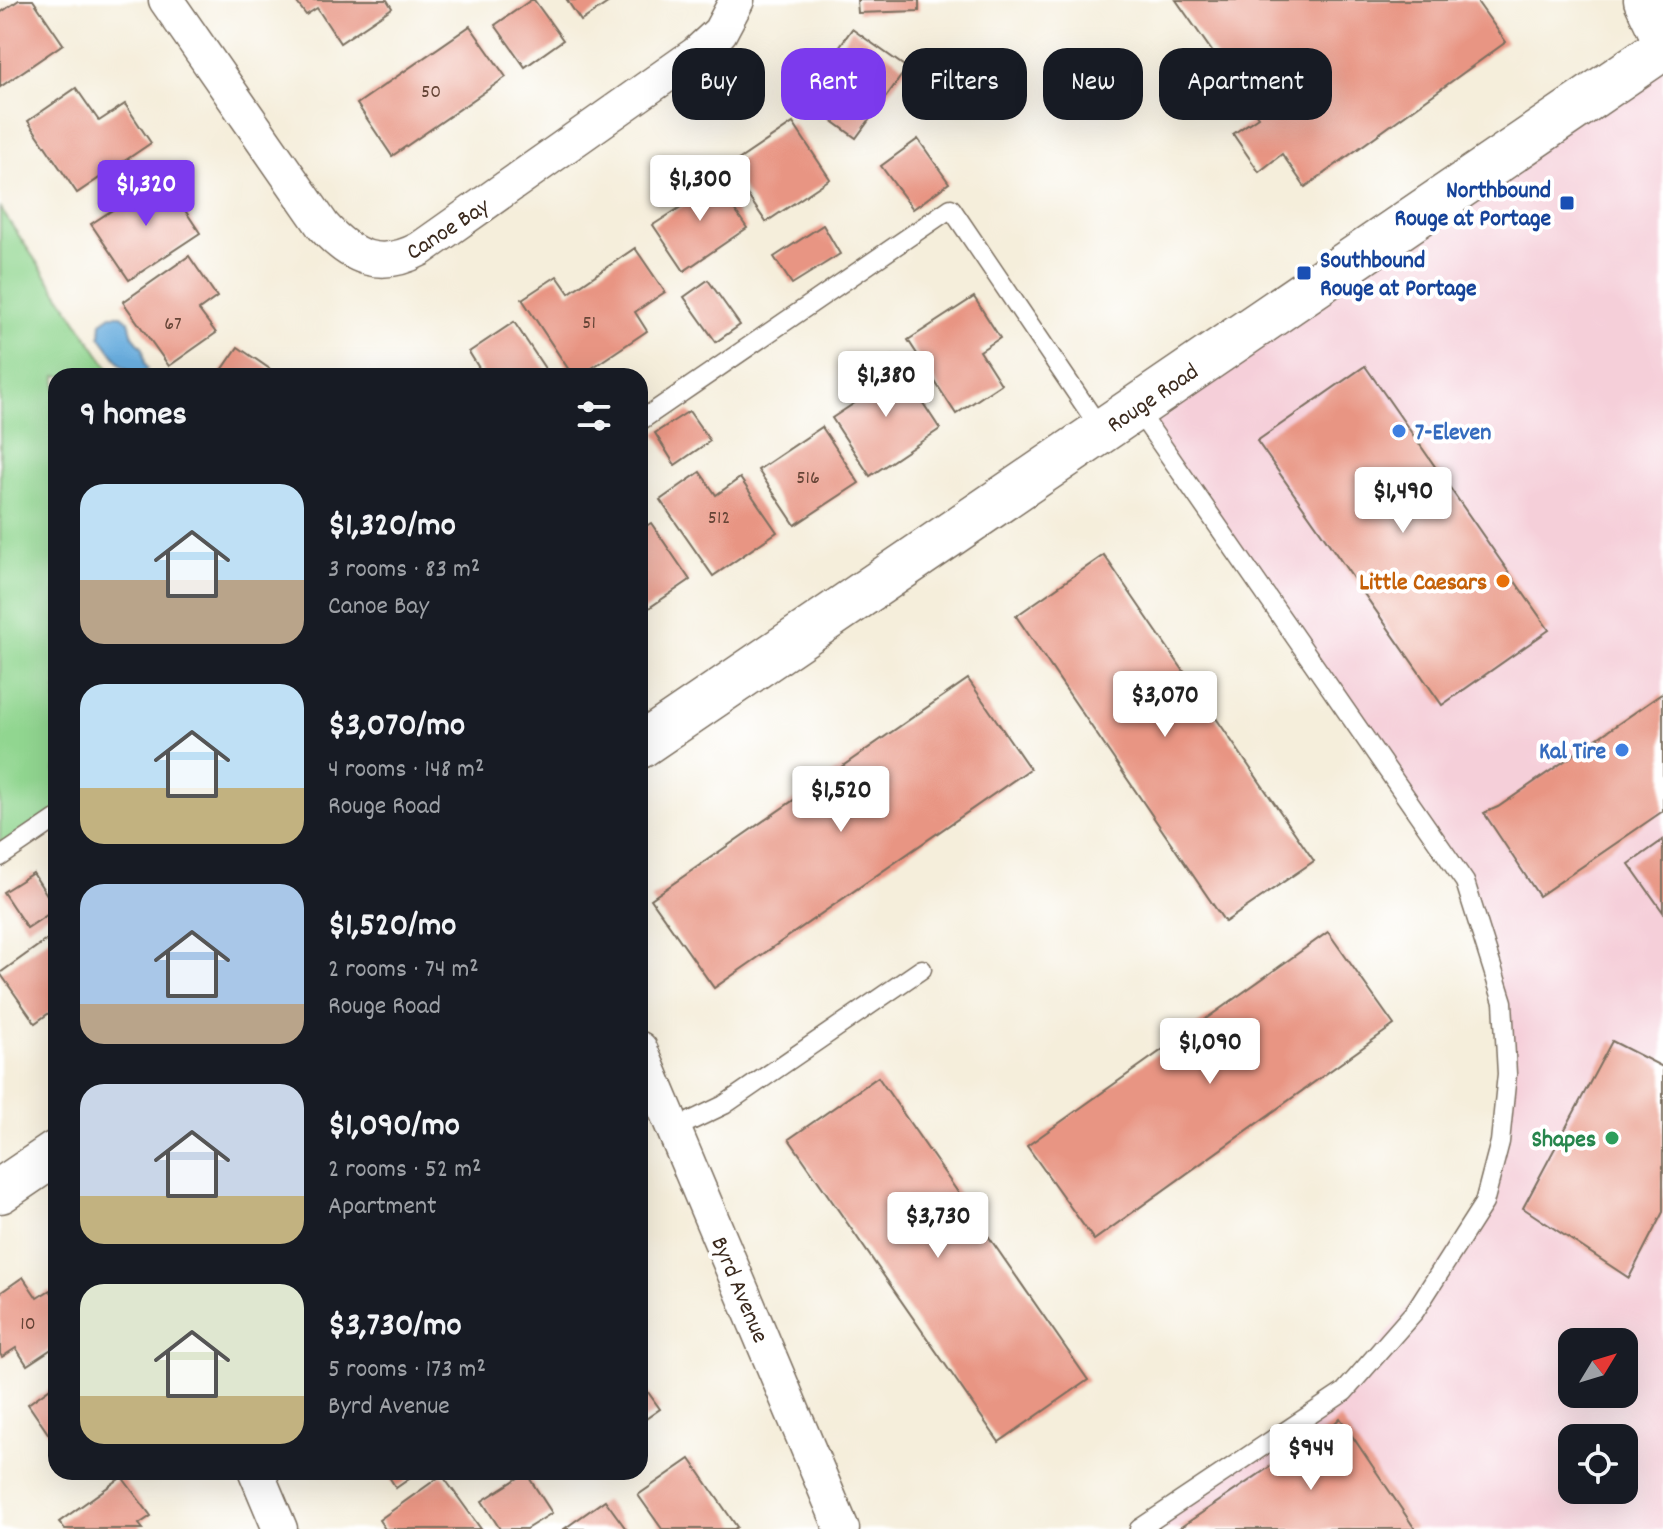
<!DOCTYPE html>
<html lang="en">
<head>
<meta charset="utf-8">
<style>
  :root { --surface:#171b24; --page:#242831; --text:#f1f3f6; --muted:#9ea1a6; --accent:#7c3aed }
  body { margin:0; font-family:Dekko,sans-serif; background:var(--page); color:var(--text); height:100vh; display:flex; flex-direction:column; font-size:30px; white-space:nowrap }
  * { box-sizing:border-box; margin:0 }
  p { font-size:26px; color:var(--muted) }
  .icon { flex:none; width:44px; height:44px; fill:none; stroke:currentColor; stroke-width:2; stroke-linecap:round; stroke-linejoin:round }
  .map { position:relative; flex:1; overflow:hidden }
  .sheet { position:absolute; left:48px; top:368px; width:600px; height:1112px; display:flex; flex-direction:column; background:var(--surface); border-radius:24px; box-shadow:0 8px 32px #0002 }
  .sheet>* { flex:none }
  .guide { position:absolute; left:672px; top:48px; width:760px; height:72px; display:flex; gap:16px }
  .needle { width:52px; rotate:52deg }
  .fabs { position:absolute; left:1558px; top:1328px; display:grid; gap:16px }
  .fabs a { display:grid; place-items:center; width:80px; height:80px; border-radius:16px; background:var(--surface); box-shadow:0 8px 32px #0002; font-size:40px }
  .price { position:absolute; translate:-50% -68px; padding:0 18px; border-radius:8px; background:#fff; color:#222; font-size:26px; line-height:52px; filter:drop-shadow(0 2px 4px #0008) }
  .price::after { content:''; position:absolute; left:50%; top:48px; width:24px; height:18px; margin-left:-12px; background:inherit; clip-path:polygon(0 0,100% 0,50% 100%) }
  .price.active { background:var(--accent); color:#fff }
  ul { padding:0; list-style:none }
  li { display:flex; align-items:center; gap:24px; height:200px; padding:0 32px }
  li span { display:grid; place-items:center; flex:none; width:224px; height:160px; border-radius:24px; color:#555 }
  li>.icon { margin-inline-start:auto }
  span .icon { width:96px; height:96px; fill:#fffc; stroke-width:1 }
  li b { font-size:34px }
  h2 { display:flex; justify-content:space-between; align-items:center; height:96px; padding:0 32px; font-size:34px }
  .chip { padding:0 28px; border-radius:24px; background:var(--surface); box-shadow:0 8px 32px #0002; font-size:28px; line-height:72px }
  .chip.active { background:var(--accent); color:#fff }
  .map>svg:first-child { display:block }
</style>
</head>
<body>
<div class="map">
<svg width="1663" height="1529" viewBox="0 0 1663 1529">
  <rect width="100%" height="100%" fill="#fff"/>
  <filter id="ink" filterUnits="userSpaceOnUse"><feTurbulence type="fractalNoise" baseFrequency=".0125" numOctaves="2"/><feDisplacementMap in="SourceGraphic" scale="16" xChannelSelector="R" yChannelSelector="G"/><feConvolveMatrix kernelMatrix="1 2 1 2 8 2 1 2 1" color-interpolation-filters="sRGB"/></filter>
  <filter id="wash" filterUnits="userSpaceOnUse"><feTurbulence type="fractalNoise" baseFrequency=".006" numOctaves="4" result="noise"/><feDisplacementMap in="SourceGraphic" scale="32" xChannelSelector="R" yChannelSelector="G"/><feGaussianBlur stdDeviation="1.8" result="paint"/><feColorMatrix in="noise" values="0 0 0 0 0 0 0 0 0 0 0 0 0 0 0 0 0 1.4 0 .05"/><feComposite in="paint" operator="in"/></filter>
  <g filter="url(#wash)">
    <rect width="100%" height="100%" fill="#f5eedb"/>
    <!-- built -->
    <path fill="#f5cfd9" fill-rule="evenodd" d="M1663,48V1529H1139L1344,1392L1484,1203L1500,1142L1503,1002L1465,881L1136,408ZM1572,1342H1624V1394H1572ZM1572,1438H1624V1490H1572Z"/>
    <!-- green -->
    <polygon fill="#91d690" stroke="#668057" stroke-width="2" points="0,208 114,376 56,376 56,819 0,857"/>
    <!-- water -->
    <polygon fill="#69adde" stroke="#526c7e" stroke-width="2" points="111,315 122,315 129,321 133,336 143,348 145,364 148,369 139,376 122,366 100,336 101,322"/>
    <g id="blocks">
      <!-- building -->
      <g fill="#e89583">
        <polygon points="19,0 33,0 63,44 0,87 0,13"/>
        <polygon points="295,0 387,0 392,8 340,43 317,8 306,15"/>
        <polygon points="531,0 534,0 563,40 525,67 495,25"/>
        <polygon points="567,0 612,0 581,21"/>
        <polygon points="857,0 919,0 919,11 858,13"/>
        <polygon points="1176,0 1476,0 1506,42 1305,187 1282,154 1259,172 1233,134 1258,117"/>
        <polygon points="470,26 506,77 392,156 357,104"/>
        <polygon points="852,29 907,68 856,138 802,99"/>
        <polygon points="76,88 99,121 125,104 151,143 77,193 28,121"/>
        <polygon points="793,123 830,179 766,222 728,167"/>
        <polygon points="918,139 949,183 913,209 881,166"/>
        <polygon points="709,172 747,228 684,271 653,225 684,205 677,194"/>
        <polygon points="163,177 200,233 129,280 91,224"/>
        <polygon points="823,225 840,254 792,284 774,257"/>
        <polygon points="635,248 665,292 635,312 647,331 580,376 573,376 522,299 557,276 569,293"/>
        <polygon points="189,256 217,297 199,310 216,333 169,366 123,302"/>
        <polygon points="708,280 740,325 716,342 684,297"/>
        <polygon points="974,297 1000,338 980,351 1001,384 956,414 908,340"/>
        <polygon points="514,322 550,376 484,376 469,352"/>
        <polygon points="238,347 280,376 218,376"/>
        <polygon points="892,356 940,429 870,476 832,418 876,389 866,373"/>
        <polygon points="1365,366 1549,630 1442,705 1257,441"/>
        <polygon points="689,411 710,441 675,465 655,433"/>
        <polygon points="822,427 859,483 795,525 758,470"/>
        <polygon points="700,472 716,495 740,478 777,532 713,576 660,500"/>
        <polygon points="651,523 690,580 640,614 640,530"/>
        <polygon points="1104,555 1314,861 1225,922 1016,616"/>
        <polygon points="968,679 1030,769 714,988 651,899"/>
        <polygon points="1663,693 1663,811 1539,896 1484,813 1498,807"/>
        <polygon points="1663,840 1663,912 1629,864"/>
        <polygon points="33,873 56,909 27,928 3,892"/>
        <polygon points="1328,932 1394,1025 1094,1240 1027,1146"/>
        <polygon points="56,933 56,1008 35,1023 0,973"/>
        <polygon points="1612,1041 1663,1067 1663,1212 1629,1278 1523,1208"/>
        <polygon points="878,1077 1088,1380 999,1442 789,1139"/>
        <polygon points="23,1277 37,1298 50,1290 56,1299 56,1346 27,1365 16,1348 2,1357 0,1354 0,1293"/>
        <polygon points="640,1381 660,1409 640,1423"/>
        <polygon points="56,1384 56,1445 28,1404"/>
        <polygon points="1340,1418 1415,1529 1178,1529 1336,1422"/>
        <polygon points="690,1459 737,1527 734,1529 662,1529 638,1495"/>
        <polygon points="386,1472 419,1472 396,1488"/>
        <polygon points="526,1473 552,1513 526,1529 500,1529 482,1501"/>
        <polygon points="442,1475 481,1529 385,1529 379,1520"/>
        <polygon points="122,1477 151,1516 139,1524 143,1529 65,1529 59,1522"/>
        <polygon points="605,1500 626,1529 564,1529"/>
      </g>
    </g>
  </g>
  <g filter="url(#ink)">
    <use href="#blocks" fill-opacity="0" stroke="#7c6f60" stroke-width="2"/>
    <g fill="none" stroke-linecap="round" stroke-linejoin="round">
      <!-- service casing -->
      <g stroke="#7c6f60" stroke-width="21">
        <g id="service">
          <polyline points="1136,408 1465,882 1503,1002 1507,1074 1500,1142 1484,1203 1415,1311 1344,1392 1139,1529"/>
          <polyline points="640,421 951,208 1102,431"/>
          <polyline points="0,857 56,819"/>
          <polyline points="674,1129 724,1105 922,969"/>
        </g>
      </g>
      <!-- minor casing -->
      <g stroke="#7c6f60" stroke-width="37">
        <g id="minor">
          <path d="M166,0L323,226C352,259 381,270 420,249L696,54L720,32L737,0"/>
          <polyline points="640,1049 842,1529"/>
          <polyline points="256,1472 280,1529"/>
        </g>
      </g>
      <!-- tertiary casing -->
      <g stroke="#7c6f60" stroke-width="47">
        <g id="tertiary">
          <polyline points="640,746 1663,48"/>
          <polyline points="0,1191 56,1153"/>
        </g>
      </g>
      <!-- trunk casing -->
      <g stroke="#7c6f60" stroke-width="47">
        <polyline id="trunk" points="1646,0 1663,36"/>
      </g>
      <!-- service -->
      <use href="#service" stroke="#fff" stroke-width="18"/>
      <!-- minor -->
      <use href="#minor" stroke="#fff" stroke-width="34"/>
      <!-- tertiary -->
      <use href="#tertiary" stroke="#fff" stroke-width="44"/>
      <!-- trunk -->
      <use href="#trunk" stroke="#fff" stroke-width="44"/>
    </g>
  </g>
  <!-- markers -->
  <g fill="#1a4fb4" stroke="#fff" stroke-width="3">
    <rect x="1559" y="195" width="16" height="16" rx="4"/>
    <rect x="1296" y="265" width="16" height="16" rx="4"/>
  </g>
  <g fill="#3f7fe0" stroke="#fff" stroke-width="3">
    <circle cx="1399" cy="431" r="8"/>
    <circle cx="1622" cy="750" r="8"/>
  </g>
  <circle fill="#e8710a" stroke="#fff" stroke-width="3" cx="1503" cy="581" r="8"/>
  <circle fill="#2e9e5b" stroke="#fff" stroke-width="3" cx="1612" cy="1138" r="8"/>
  <g text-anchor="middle" stroke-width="8" stroke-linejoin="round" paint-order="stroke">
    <!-- number labels -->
    <g font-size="20" fill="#664537">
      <text x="431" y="97">50</text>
      <text x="589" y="328">51</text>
      <text x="173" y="329">67</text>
      <text x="808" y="483">516</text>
      <text x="719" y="523">512</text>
      <text x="28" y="1329">10</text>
    </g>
    <!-- transit labels -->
    <g font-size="24" font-weight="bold" fill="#164399" stroke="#fff" text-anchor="end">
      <text x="1551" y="197">Northbound<tspan x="1551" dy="28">Rouge at Portage</tspan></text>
      <text x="1320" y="267" text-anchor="start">Southbound<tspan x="1320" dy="28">Rouge at Portage</tspan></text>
    </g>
    <!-- street labels -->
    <g font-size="24" fill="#3b2a1e" stroke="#fff">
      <text transform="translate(447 228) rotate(-33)" y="8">Canoe Bay</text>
      <text transform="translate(1152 397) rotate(-34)" y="8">Rouge Road</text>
      <text transform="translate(741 1289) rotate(67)" y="8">Byrd Avenue</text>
    </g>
    <!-- shop labels -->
    <g font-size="24" font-weight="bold" fill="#366cbe" stroke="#fff" text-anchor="start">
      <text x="1415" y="439">7-Eleven</text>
      <text x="1606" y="758" text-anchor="end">Kal Tire</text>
    </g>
    <!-- food labels -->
    <g font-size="24" font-weight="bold" fill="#c56008" stroke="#fff" text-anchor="end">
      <text x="1487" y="589">Little Caesars</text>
    </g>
    <!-- leisure labels -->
    <g font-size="24" font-weight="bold" fill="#27864d" stroke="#fff" text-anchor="end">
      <text x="1596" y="1146">Shapes</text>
    </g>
  </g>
</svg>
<div class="fabs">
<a><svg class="needle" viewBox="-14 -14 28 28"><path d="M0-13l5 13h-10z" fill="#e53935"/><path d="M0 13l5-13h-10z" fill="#9ea1a6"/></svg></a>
<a><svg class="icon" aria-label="locate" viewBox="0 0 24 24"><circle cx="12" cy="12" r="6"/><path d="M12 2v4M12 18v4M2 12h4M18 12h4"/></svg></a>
</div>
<b class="price" style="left:700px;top:223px">$1,300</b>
<b class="price active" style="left:146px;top:228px">$1,320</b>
<b class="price" style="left:886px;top:419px">$1,380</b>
<b class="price" style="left:1403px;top:535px">$1,490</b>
<b class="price" style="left:1165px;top:739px">$3,070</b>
<b class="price" style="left:841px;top:834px">$1,520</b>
<b class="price" style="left:1210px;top:1086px">$1,090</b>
<b class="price" style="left:938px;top:1260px">$3,730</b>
<b class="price" style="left:1311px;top:1492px">$944</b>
<div class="guide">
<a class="chip">Buy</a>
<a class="chip active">Rent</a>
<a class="chip">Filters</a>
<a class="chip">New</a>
<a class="chip">Apartment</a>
</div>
<section class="sheet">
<h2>9 homes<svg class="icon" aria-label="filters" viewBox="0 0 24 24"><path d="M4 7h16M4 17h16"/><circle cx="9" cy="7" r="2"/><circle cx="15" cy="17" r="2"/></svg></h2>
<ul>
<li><span style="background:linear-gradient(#bfe0f5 60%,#b9a48a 0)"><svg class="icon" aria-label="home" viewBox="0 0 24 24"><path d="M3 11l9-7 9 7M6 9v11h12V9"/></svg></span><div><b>$1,320/mo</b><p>3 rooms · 83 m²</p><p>Canoe Bay</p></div></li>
<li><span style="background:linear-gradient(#bfe0f5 65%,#c2b280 0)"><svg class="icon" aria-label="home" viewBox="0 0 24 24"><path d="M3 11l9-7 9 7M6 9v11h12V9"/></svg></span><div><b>$3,070/mo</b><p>4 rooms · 148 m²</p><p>Rouge Road</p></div></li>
<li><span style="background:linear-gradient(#a9c7e8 75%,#b9a48a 0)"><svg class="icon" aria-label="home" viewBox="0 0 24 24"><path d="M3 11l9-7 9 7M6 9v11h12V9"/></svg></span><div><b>$1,520/mo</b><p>2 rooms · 74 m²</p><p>Rouge Road</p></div></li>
<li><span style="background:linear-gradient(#c9d6e8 70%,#c2b280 0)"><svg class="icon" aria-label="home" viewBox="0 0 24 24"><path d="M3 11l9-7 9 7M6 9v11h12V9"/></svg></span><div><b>$1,090/mo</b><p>2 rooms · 52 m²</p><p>Apartment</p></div></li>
<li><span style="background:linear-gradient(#dfe7d0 70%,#c2b280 0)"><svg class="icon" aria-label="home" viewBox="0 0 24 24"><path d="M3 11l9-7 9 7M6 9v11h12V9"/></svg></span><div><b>$3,730/mo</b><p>5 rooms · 173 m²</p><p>Byrd Avenue</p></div></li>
</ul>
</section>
</div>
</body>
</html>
